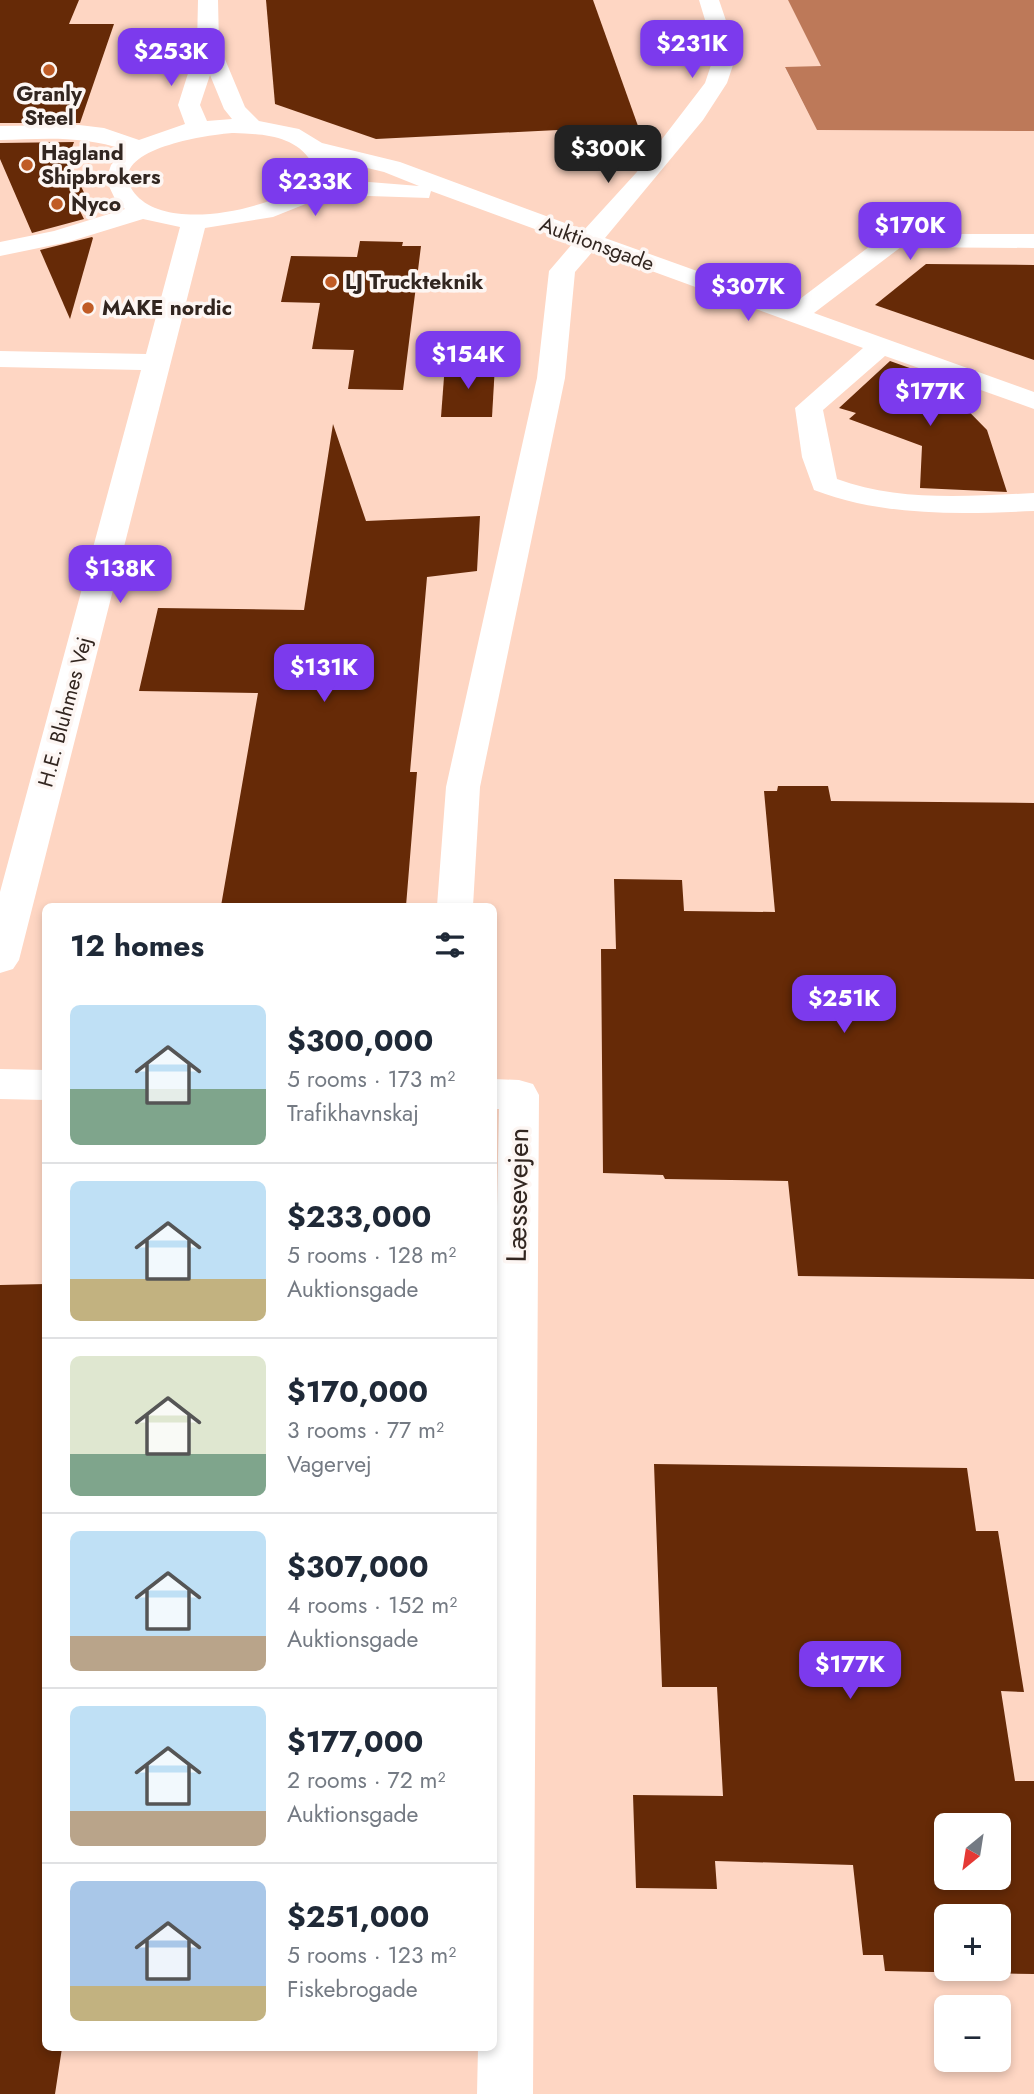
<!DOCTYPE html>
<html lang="en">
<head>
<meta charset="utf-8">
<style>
  :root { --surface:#fff; --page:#f6f6f7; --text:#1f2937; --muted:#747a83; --line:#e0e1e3; --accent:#7c3aed }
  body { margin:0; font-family:Jost,sans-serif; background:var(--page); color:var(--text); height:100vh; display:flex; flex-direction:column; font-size:26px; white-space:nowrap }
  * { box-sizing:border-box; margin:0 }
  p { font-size:23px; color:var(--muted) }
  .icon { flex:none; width:38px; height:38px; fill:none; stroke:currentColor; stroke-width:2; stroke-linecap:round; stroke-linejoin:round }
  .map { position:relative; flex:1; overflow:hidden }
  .drawer { position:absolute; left:42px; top:903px; width:455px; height:1148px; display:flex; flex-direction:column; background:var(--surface); border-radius:10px; box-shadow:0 4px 10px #0003 }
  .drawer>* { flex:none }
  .needle { width:46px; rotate:210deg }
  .buttons { position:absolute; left:934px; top:1813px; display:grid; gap:14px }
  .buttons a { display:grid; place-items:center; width:77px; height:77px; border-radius:10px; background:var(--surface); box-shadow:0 4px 10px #0003; font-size:35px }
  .price { position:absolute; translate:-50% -60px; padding:0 16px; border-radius:14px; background:var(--accent); color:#fff; font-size:23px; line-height:46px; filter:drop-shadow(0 2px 4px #0008) }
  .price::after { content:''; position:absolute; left:50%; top:42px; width:21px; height:16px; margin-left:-10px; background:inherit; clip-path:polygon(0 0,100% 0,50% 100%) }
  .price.on { background:#222; color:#fff }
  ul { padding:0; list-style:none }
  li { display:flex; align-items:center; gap:21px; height:175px; padding:0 28px }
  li+li { border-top:2px solid var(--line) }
  li span { display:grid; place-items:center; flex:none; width:196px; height:140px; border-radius:10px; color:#555 }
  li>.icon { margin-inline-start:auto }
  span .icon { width:84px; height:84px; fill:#fffc; stroke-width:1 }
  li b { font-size:30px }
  h2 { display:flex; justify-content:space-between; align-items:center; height:84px; padding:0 28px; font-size:30px }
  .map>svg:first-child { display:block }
</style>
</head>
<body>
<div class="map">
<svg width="1034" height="2094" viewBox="0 0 1034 2094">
  <rect width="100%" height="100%" fill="#ffe4d8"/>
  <!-- built -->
  <path fill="#fed6c3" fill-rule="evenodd" d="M0,0H788L821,66L785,68L817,130L1034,131V2094H0ZM46,906H494V2048H46ZM947,1825H999V1878H947ZM947,1916H999V1969H947ZM947,2007H999V2060H947Z"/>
  <!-- water -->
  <polygon fill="#bd7959" points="788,0 1034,0 1034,131 817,130 785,67 821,66"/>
  <!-- building -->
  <g fill="#662a07" fill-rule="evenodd">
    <polygon points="0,0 79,0 69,24 114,24 80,123 0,123"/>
    <polygon points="266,0 593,0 638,126 376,139 275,104"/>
    <polygon points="74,142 68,159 89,203 77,205 84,219 32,233 0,159 0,143"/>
    <polygon points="92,237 93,238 70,319 40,250"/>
    <polygon points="360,241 403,242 402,246 421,246 403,390 348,389 354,350 312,349 320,303 281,302 291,256 357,257"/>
    <polygon points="926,264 1034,265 1034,360 875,305"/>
    <polygon points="890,361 935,377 987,430 1007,492 920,488 922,446 849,419 856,413 839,408"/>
    <polygon points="445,364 495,365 492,417 441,417"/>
    <polygon points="333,424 366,521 480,516 477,571 427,577 410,772 417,772 406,906 221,906 258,693 139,691 158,608 304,610"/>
    <polygon points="778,786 828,786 831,801 1034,803 1034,1279 798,1276 788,1181 665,1179 663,1175 603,1173 601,949 616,949 614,879 682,880 684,911 775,912 764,791 777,791"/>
    <polygon points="46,1284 46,2048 62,2048 55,2094 0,2094 0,1285"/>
    <path d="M654,1464L967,1468L976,1531H998L1024,1692L1001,1691L1015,1781H1034V1974L885,1971L883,1955H863L853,1865L715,1861L717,1889L636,1888L633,1795L723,1796L717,1687H662ZM947,1825H999V1878H947ZM947,1916H999V1969H947Z"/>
  </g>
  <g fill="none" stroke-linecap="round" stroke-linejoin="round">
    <!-- minor -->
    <g fill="#fff" fill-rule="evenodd">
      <path d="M198,0H218L219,45L245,107L259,121L299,129L322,143L400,162L584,230L636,173L705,83L715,53L699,0H719L737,53L727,83L703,120L605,238L792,305L886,234H1034V248L901,247L814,313L1034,392V409L885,356L823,410L837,479C898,502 970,496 1034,493V511C960,514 884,517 814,490L802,457L795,408L863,348L594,250L575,272L565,378L480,787L473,906H437L446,787L537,378L549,271L573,243L431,191L429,198L369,196L313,201L273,217L205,228L19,960L13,969L0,973V892L141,370L0,367V351L146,354L180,227L143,219L68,242L0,256V242L54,231L125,209L115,199L106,180L111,165L124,150C83,135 42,139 0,140V126L79,125L104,128L139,140L185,124L178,105L197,45ZM210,75L224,109L232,119L207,121L200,105ZM234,133C262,134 294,135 311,161L310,180C275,208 172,233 137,196C95,150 211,134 234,133ZM334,160L384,172L419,186L369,182L331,185L336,174Z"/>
      <polygon points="0,1069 46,1070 46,1100 0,1099"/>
      <polygon points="494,1079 519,1080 533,1084 539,1095 533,2094 477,2094 478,2048 494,2048 494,1354 499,1109 494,1109"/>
    </g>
  </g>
  <!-- markers -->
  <g fill="#c05c26" stroke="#fdf6f3" stroke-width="2.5">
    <circle cx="49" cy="70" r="7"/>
    <circle cx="27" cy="165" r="7"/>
    <circle cx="57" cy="204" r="7"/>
    <circle cx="331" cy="282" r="7"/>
    <circle cx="88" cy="308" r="7"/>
  </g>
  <g text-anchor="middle" stroke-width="7" stroke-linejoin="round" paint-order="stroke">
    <!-- far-poi labels -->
    <g font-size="21" font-weight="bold" fill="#322620" stroke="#fdf6f3" text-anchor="start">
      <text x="49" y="101" text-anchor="middle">Granly<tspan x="49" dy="24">Steel</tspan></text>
      <text x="41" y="160">Hagland<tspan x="41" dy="24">Shipbrokers</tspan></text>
      <text x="71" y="211">Nyco</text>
      <text x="345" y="289">LJ Truckteknik</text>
      <text x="102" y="315">MAKE nordic</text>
    </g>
    <!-- far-street labels -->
    <g font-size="21" fill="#322620" stroke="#fdf6f3">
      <text transform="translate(597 244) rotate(20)" y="7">Auktionsgade</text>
      <text transform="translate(65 712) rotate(-75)" y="7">H.E. Bluhmes Vej</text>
    </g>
    <!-- near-street labels -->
    <g font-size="28" fill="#322620" stroke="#fdf6f3">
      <text transform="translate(517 1195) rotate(-89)" y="10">Læssevejen</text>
    </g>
  </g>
</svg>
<div class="buttons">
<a><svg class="needle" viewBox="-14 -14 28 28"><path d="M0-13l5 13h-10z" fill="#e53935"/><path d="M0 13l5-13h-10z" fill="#747a83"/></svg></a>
<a>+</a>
<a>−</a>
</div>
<b class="price" style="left:692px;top:80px">$231K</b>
<b class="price" style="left:171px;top:88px">$253K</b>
<b class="price on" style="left:608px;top:185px">$300K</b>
<b class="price" style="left:315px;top:218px">$233K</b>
<b class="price" style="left:910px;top:262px">$170K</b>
<b class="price" style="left:748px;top:323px">$307K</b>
<b class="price" style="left:468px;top:391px">$154K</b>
<b class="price" style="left:930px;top:428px">$177K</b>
<b class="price" style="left:120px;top:605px">$138K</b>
<b class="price" style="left:324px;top:704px">$131K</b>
<b class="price" style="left:844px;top:1035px">$251K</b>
<b class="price" style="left:850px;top:1701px">$177K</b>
<section class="drawer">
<h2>12 homes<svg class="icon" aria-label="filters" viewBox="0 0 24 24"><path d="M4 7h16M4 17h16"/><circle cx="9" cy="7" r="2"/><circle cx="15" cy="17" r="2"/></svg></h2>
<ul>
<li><span style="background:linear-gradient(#bfe0f5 60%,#7fa58c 0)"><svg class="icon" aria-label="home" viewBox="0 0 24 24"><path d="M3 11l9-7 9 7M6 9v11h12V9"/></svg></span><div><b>$300,000</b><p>5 rooms · 173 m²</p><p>Trafikhavnskaj</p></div></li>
<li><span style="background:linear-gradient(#bfe0f5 70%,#c2b280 0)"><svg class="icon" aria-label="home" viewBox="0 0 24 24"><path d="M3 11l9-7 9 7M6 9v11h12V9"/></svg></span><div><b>$233,000</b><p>5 rooms · 128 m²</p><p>Auktionsgade</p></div></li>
<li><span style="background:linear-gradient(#dfe7d0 70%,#7fa58c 0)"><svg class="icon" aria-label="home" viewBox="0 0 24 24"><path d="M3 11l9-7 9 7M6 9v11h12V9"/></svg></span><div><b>$170,000</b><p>3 rooms · 77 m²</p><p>Vagervej</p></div></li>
<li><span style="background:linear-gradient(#bfe0f5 75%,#b9a48a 0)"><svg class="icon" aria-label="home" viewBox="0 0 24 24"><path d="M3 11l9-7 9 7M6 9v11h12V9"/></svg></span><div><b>$307,000</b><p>4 rooms · 152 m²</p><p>Auktionsgade</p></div></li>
<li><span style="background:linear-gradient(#bfe0f5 75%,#b9a48a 0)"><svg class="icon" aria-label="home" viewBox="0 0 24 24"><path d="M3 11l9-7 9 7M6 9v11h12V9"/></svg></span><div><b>$177,000</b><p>2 rooms · 72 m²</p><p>Auktionsgade</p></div></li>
<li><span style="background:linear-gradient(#a9c7e8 75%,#c2b280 0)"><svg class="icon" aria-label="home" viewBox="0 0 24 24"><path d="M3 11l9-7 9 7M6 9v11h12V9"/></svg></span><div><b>$251,000</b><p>5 rooms · 123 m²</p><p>Fiskebrogade</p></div></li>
</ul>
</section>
</div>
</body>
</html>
